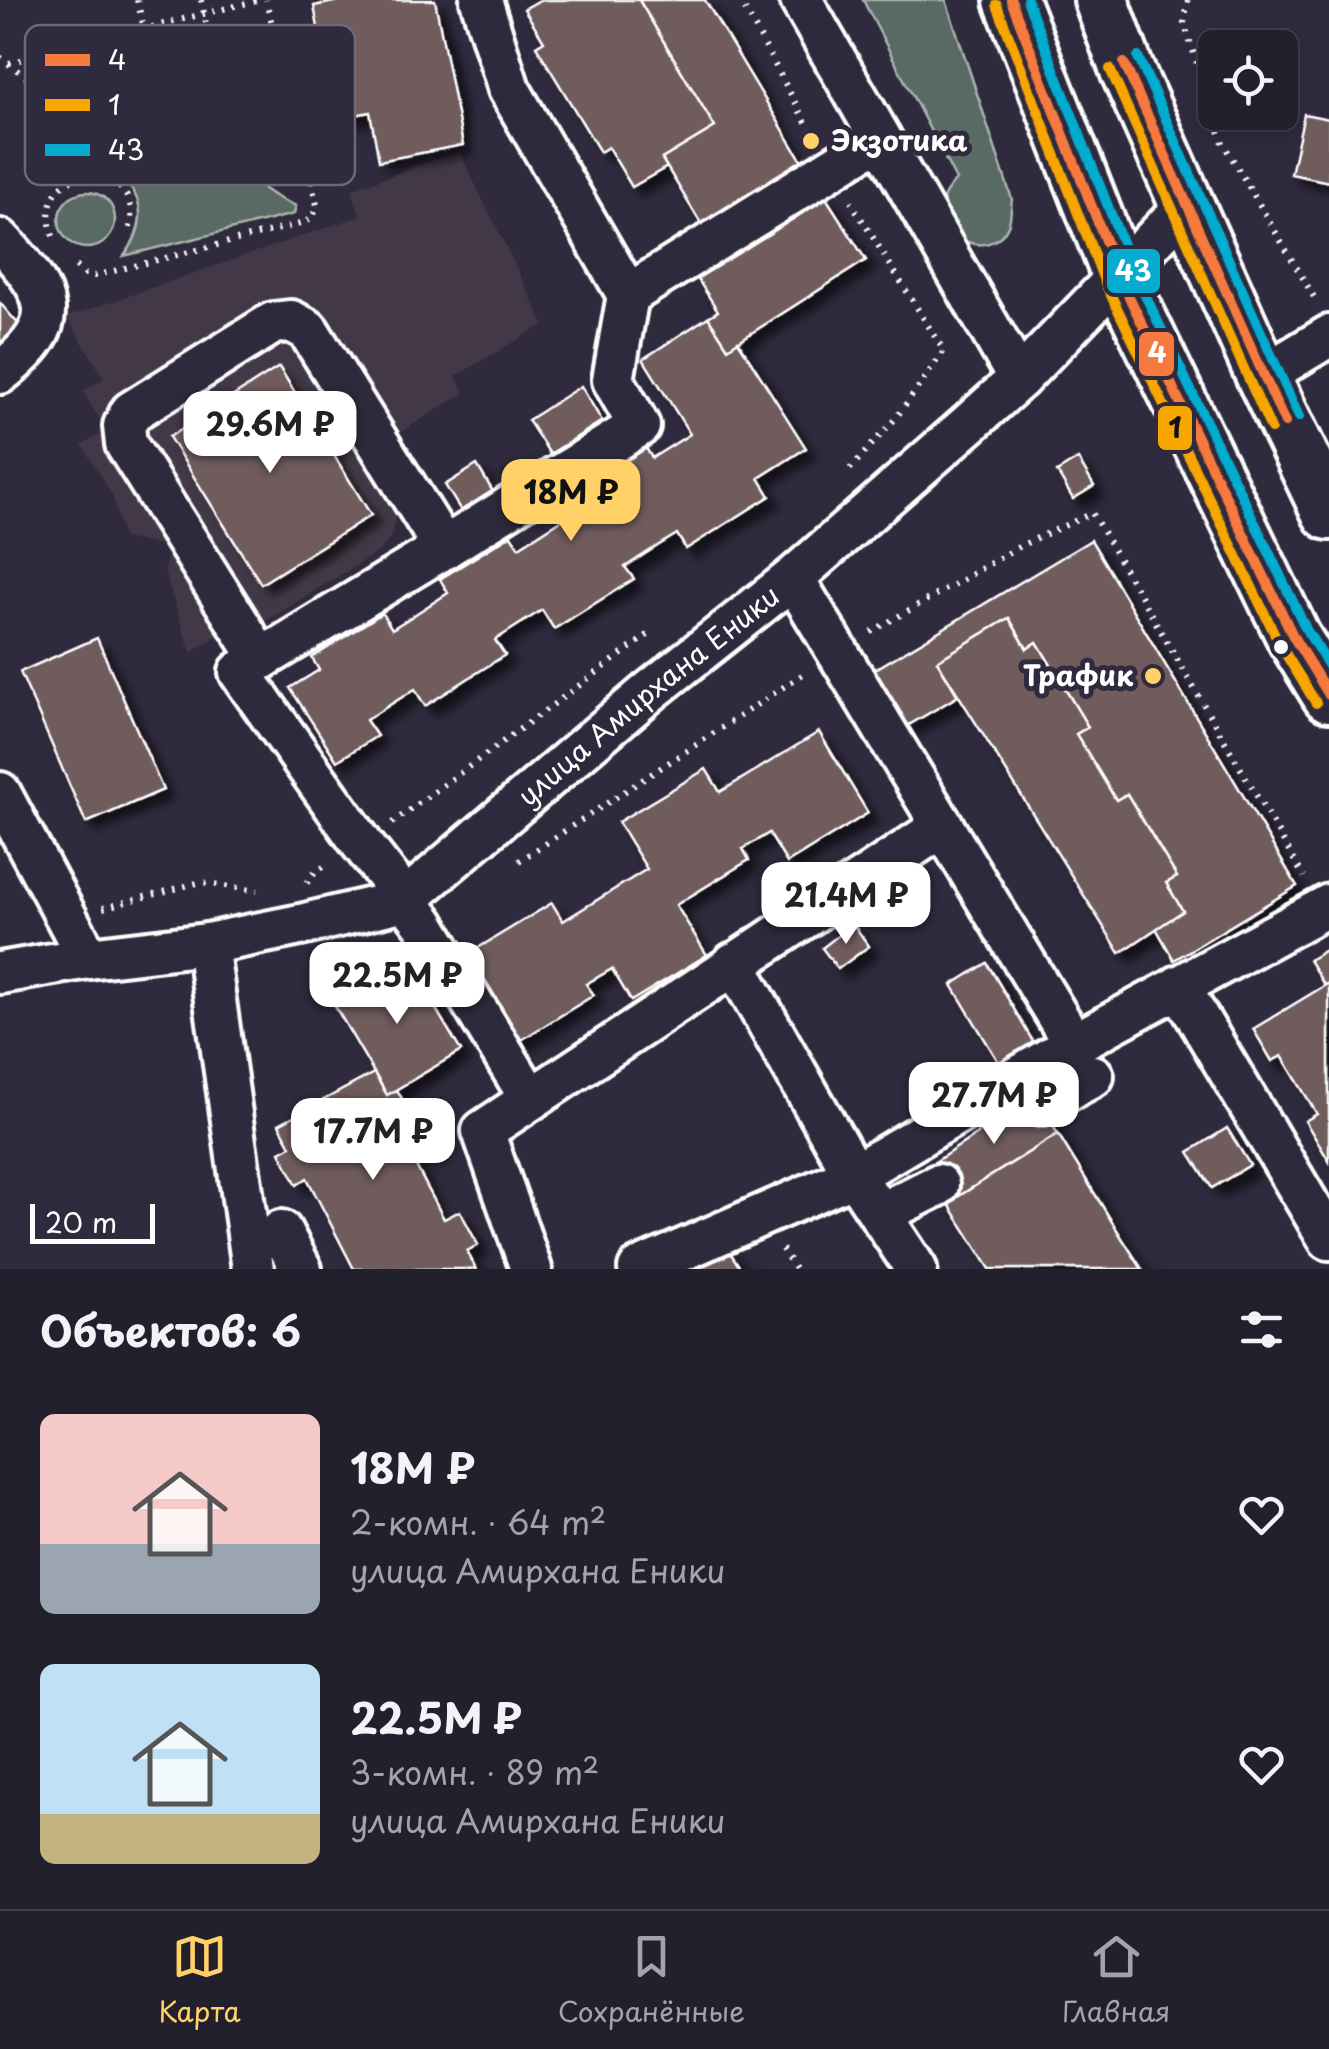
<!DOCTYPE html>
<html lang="ru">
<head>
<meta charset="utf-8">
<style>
  :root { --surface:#23202e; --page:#2f2d3a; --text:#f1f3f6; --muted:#a3a3aa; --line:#403e4a; --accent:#ffd166 }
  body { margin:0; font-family:"Playpen Sans",sans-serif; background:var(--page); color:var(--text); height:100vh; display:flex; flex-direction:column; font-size:38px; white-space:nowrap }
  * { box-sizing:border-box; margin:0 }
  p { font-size:32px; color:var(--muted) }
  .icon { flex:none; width:55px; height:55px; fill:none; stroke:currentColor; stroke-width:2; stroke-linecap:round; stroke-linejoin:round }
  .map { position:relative; height:1269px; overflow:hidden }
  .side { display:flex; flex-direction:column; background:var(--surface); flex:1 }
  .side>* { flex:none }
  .tools { position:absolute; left:1198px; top:30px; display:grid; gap:20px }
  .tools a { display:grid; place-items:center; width:100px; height:100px; border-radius:15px; background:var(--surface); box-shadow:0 5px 15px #0003,0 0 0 2px var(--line); font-size:50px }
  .scale { position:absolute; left:30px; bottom:25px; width:125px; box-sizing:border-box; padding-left:10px; border:5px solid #fff; border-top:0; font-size:28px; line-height:35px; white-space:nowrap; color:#fff; -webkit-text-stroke:8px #2f2a3d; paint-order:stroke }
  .price { position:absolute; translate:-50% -85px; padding:0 22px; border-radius:20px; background:#fff; color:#222; font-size:32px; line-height:65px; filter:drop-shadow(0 2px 5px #0008) }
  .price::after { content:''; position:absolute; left:50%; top:60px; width:30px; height:22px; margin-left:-15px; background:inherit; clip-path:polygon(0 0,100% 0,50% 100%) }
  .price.selected { background:var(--accent); color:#111 }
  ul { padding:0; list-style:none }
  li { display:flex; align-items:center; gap:30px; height:250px; padding:0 40px }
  li span { display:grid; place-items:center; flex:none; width:280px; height:200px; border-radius:15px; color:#555 }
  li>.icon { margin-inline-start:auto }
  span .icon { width:120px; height:120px; fill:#fffc; stroke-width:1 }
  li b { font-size:42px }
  h2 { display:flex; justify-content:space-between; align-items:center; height:120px; padding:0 40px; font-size:42px }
  .dock { display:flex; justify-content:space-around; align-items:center; height:140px; border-top:2px solid var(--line); background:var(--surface); font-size:28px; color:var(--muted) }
  .dock a { display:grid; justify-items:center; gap:5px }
  .dock .selected { color:var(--accent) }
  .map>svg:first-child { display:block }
</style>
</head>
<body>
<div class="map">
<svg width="1329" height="1269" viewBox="0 0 1329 1269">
  <defs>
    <filter id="shadow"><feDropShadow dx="9" dy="9" stdDeviation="5" flood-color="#0009"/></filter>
  </defs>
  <rect width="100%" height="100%" fill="#2f2a3d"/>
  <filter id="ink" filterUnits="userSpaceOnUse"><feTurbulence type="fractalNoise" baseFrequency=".01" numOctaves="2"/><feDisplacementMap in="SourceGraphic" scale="20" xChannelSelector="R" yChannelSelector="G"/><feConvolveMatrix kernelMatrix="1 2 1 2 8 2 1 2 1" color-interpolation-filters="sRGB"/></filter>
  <g filter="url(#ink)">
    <!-- built -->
    <polygon fill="#423947" points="459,151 544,324 456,376 465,393 389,439 419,489 395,519 391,537 379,551 268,620 257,620 247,617 191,653 164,571 169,547 123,538 112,495 82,445 106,431 83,391 104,378 67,317 360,216 352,189"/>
    <!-- green -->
    <g fill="#596b63" stroke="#acb5b1" stroke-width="2.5">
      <path d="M863,0H946L1012,199C1011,206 1011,216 1009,223C994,263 937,242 943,200C944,193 951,186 956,180Z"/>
      <path d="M252,114L257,118C234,165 250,188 296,206L294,214L124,256C143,231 149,200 120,178C108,170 96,166 86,156Z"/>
      <circle cx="87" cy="220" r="28"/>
    </g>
    <!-- building -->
    <g fill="#6f5b5d" stroke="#fff" stroke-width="2.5" filter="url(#shadow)">
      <polygon points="344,0 435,0 463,145 379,161 370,112 335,119 314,6"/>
      <polygon points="540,0 639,0 715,127 662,159 667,167 632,187 608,147 600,152 536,46 544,41 524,9"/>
      <polygon points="639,0 705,0 805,166 703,227 662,159 715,127"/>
      <polygon points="1304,114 1329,119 1329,182 1291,174"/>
      <polygon points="823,193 866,260 728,348 708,317 718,311 695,275"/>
      <polygon points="0,303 20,326 0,343"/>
      <polygon points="708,317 728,348 738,341 806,448 759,478 770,496 686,549 677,534 651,550 625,567 634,579 554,629 542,610 495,640 505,655 425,706 415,689 366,720 377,736 337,761 290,688 319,670 312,658 382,613 392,629 448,593 440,579 511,535 519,547 575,511 567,498 646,448 652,458 690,434 643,359"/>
      <polygon points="279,367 371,515 261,584 169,437"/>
      <polygon points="581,386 602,421 550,454 528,420"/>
      <polygon points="1078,459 1094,486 1073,499 1057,472"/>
      <polygon points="477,465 495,495 463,514 445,485"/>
      <polygon points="1091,540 1297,886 1174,960 1156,928 1183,911 1166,883 1177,877 1127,794 1116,800 1076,734 1088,727 1037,642 1027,649 1009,618 937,661 958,696 907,726 874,670"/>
      <polygon points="1009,618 1027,649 1037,642 1088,727 1076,734 1116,800 1127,794 1177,877 1166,883 1183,911 1120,953 937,661"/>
      <polygon points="97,638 163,790 86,823 20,672"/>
      <polygon points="819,732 868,813 787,863 769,833 743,849 749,860 676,905 707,955 631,1001 612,969 586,984 594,995 513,1045 460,959 552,903 563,921 647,869 618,822 706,769 720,792"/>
      <polygon points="853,924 869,946 838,969 822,948"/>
      <polygon points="1329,948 1329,983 1324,985 1309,960"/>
      <polygon points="406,959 461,1051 387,1095 333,1003"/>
      <polygon points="987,963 1038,1050 1004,1071 952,985"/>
      <polygon points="1329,983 1329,1161 1305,1121 1317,1114 1282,1056 1272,1061 1253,1029"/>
      <polygon points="374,1073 387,1095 397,1090 411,1115 394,1124 444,1219 460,1211 478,1245 467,1251 476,1269 354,1269 307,1178 297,1185 280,1152 291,1146 279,1124"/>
      <polygon points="1033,1092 1058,1134 948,1203 929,1166 977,1134 989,1116"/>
      <polygon points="1227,1128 1250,1165 1212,1188 1189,1152"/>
      <polygon points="1058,1134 1122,1238 1142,1269 990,1269 948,1203"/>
      <polygon points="725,1245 741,1269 690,1269"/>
    </g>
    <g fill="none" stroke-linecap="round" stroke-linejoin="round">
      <!-- minor casing -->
      <g stroke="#fff" stroke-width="48">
        <g id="minor">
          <polyline points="481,0 509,89 628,295 613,380 639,426 444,548 240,672 362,844 424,923 530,1098"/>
          <polyline points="801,0 1019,379"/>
          <path d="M0,240C51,294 66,322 0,373"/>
          <polyline points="628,295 880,138"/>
          <polyline points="1263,376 1329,336"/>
          <polyline points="793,578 1074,1044"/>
          <polyline points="261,659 126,444 124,426 131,412 273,323 291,321 308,330 444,548"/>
          <polyline points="0,793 88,958"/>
          <polyline points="207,944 253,1269"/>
          <polyline points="734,963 854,1175 916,1269"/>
          <path id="s1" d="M0,973L88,958L207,944L305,924L405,900L649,692L793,578L970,423L1019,379L1187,205"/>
          <polyline points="1179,986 1329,1239"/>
          <polyline points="1040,1105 1093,1076"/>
          <polyline points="880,1214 938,1185"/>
          <polyline points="281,1231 301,1269"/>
          <polyline points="531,1269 483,1131 943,826"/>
          <polyline points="639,1269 854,1175 1074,1044 1329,905"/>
        </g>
      </g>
      <!-- major casing -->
      <g stroke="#fff" stroke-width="60">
        <g id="major">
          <polyline points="1011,0 1119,276 1294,638 1329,695"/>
          <polyline points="1101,0 1127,70 1263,376 1329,513"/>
        </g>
      </g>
      <!-- path -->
      <g stroke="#fff" stroke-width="6" stroke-dasharray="2.5 8" stroke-linecap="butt">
        <polyline points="137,0 168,126"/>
        <path d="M201,0C204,10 205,23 209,33C222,62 254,66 281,60"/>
        <polyline points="740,0 812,134"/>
        <polyline points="1188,0 1184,23 1223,143 1317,302"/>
        <path d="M0,57C11,66 23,74 33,83C52,100 71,140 97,145L290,96"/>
        <polyline points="9,63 259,0"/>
        <path d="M53,236C27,158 149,157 129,231"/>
        <polyline points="76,266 85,274 94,276 304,223 313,218 317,205 266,0"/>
        <polyline points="850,469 896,418 944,351 851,202"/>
        <polyline points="871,632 1022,545 1092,513 1304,877"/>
        <polyline points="392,823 652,632"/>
        <polyline points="519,861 805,673"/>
        <polyline points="307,883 315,872 327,865"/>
        <polyline points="103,908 201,882 257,891"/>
        <polyline points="782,1249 795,1269"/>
      </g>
      <!-- minor -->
      <use href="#minor" stroke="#2f2a3d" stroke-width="40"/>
      <!-- major -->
      <use href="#major" stroke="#2f2a3d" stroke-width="52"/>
      <!-- bus-1 casing -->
      <g stroke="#2f2a3d" stroke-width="18">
        <g id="bus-1">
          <polyline points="1011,0 1119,276 1294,638 1329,695"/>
          <polyline points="1124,63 1285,423"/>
        </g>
      </g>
      <!-- bus-2 casing -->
      <g stroke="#2f2a3d" stroke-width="18">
        <g id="bus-2">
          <polyline points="997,5 1105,283 1280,645 1316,703"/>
          <polyline points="1110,69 1271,429"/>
        </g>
      </g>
      <!-- bus-3 casing -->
      <g stroke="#2f2a3d" stroke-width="18">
        <g id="bus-3">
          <polyline points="1027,0 1133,270 1307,631 1329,666"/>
          <polyline points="1138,57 1299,417"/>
        </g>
      </g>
      <!-- bus-1 -->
      <use href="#bus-1" stroke="#f6793e" stroke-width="10"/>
      <!-- bus-2 -->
      <use href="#bus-2" stroke="#f7a600" stroke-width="10"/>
      <!-- bus-3 -->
      <use href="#bus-3" stroke="#06acd0" stroke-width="10"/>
    </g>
  </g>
  <!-- markers -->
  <g fill="#ffd166" stroke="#2f2a3d" stroke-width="4">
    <circle cx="811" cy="141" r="10"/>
    <circle cx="1153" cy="676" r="10"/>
  </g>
  <circle fill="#fff" stroke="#2f2a3d" stroke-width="4" cx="1281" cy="647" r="9"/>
  <g text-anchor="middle" stroke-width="10" stroke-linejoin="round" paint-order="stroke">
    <!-- poi labels -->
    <g font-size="28" font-weight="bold" fill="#fff" stroke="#2f2a3d" text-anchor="start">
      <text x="831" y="151">Экзотика</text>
      <text x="1133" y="686" text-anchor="end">Трафик</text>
    </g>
    <!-- street labels -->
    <g font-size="28" fill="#fff" stroke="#2f2a3d">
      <text dy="10" stroke="none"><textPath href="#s1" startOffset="730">улица Амирхана Еники</textPath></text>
    </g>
  </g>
  <!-- legend -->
  <rect x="25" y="25" width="330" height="160" rx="15" fill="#2f2a3d" stroke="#6d6a77" stroke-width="2.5"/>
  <rect x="45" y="54" width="45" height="12" fill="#f6793e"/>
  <rect x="45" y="99" width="45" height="12" fill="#f7a600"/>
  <rect x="45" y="144" width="45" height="12" fill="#06acd0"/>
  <g font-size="28" fill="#fff">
    <text x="108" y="70">4</text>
    <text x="108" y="115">1</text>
    <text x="108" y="160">43</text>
  </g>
  <g stroke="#2f2a3d" stroke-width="4">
    <rect x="1105" y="247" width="57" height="48" rx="10" fill="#06acd0"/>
    <rect x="1137" y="330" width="39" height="48" rx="10" fill="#f6793e"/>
    <rect x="1156" y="404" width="38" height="48" rx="10" fill="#f7a600"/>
  </g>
  <g font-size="28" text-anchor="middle" font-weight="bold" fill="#fff">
    <text x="1133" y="281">43</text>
    <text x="1157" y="363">4</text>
  </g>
  <g font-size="28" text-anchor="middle" font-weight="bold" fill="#111">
    <text x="1175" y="438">1</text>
  </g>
</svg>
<div class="tools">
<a><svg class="icon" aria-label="locate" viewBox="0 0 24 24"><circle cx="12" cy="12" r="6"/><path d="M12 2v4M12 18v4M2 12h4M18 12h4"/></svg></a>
</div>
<div class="scale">20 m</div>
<b class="price" style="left:270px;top:476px">29.6M ₽</b>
<b class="price selected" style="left:571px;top:544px">18M ₽</b>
<b class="price" style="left:846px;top:947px">21.4M ₽</b>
<b class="price" style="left:397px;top:1027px">22.5M ₽</b>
<b class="price" style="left:994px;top:1147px">27.7M ₽</b>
<b class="price" style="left:373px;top:1183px">17.7M ₽</b>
</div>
<section class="side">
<h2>Объектов: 6<svg class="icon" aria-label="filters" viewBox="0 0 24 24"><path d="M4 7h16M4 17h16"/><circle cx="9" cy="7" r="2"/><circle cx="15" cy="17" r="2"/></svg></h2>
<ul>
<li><span style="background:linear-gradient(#f6c9c9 65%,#9aa5b1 0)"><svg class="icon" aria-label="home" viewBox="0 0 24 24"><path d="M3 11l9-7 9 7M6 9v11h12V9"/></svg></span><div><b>18M ₽</b><p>2-комн. · 64 m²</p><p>улица Амирхана Еники</p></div><svg class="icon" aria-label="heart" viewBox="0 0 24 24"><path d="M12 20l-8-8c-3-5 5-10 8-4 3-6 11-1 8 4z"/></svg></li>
<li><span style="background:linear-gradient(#bfe0f5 75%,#c2b280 0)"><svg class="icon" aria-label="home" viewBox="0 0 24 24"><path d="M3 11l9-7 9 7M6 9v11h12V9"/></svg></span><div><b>22.5M ₽</b><p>3-комн. · 89 m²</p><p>улица Амирхана Еники</p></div><svg class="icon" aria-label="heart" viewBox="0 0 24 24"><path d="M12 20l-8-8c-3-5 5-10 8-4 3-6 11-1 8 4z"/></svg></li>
</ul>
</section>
<nav class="dock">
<a class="selected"><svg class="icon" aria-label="map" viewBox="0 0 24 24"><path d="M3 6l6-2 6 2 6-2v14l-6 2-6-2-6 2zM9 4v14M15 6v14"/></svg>Карта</a>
<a><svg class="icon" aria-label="saved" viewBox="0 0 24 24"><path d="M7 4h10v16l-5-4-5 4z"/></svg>Сохранённые</a>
<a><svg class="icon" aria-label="home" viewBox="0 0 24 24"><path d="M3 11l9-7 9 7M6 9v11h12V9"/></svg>Главная</a>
</nav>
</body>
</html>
